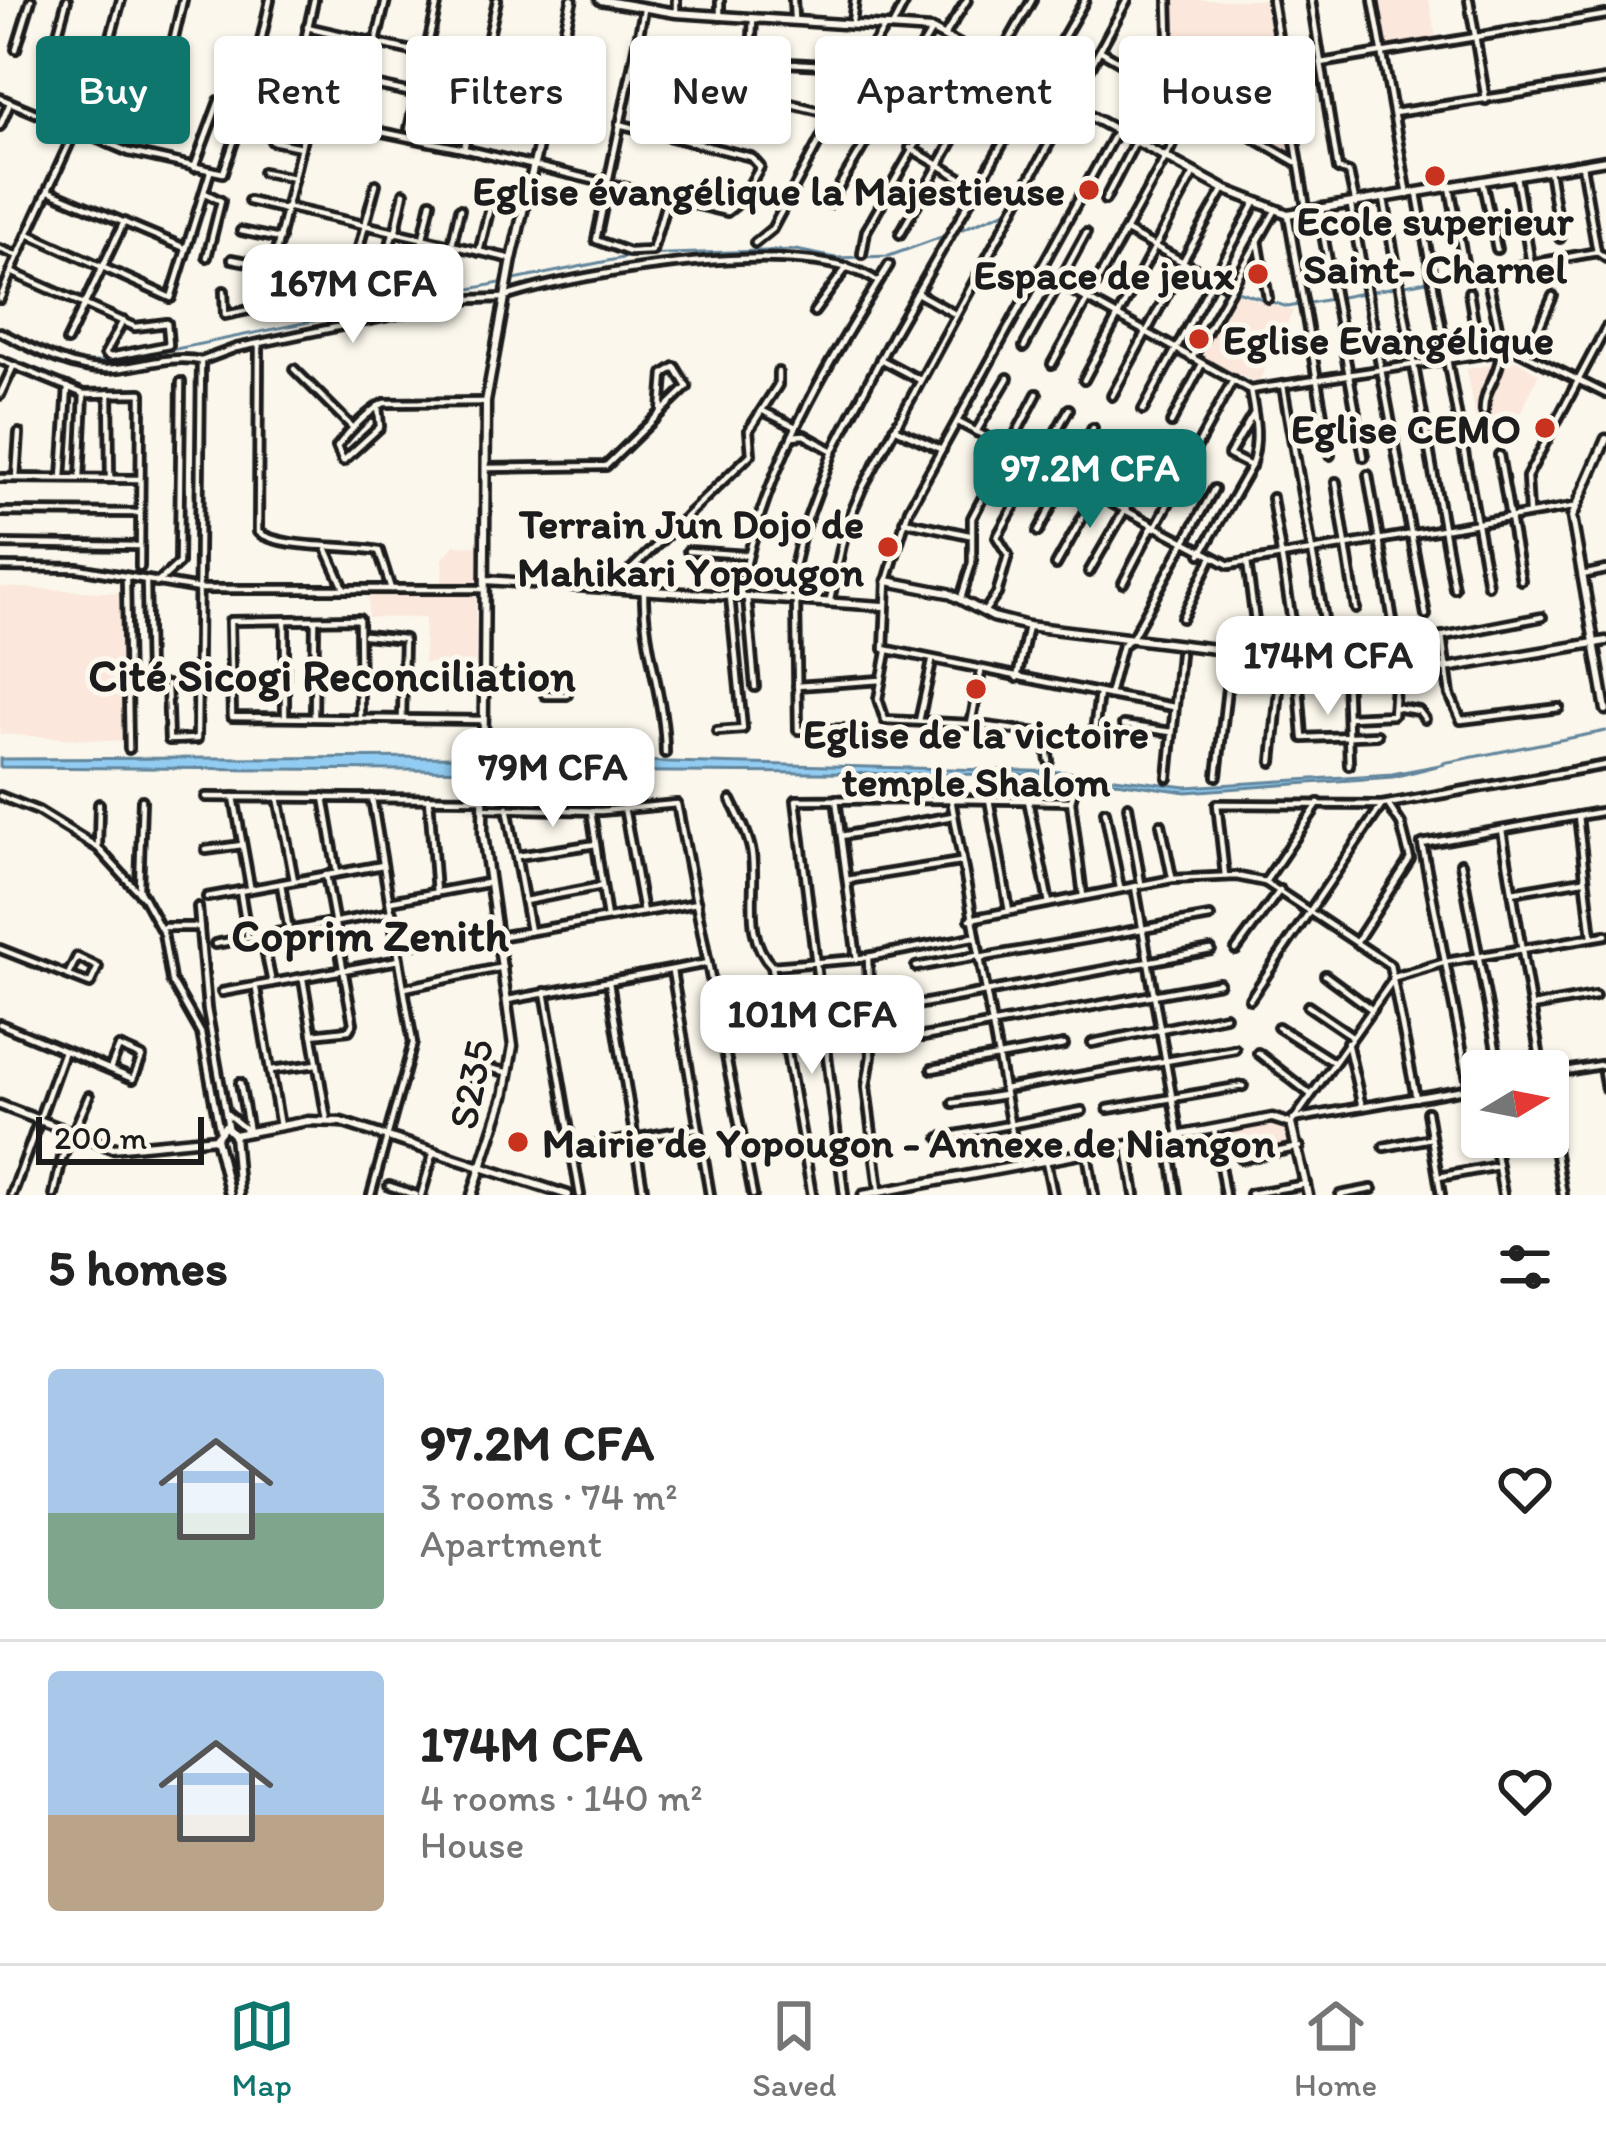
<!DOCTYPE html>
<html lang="en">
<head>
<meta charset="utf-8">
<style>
  :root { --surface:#fff; --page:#f2f2f2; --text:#222; --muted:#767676; --line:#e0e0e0; --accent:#0f766e }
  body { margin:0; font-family:Itim,sans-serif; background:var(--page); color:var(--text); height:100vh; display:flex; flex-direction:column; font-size:45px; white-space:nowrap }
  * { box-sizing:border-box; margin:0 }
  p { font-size:39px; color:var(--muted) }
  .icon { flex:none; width:66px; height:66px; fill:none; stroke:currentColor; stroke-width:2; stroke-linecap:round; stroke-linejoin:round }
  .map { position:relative; height:1195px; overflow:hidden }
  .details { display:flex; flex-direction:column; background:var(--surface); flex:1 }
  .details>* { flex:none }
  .hud { position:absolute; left:36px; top:36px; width:1536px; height:108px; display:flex; gap:24px }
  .needle { width:78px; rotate:80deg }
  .buttons { position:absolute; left:1461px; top:1050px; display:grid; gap:24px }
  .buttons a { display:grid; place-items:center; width:108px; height:108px; border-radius:12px; background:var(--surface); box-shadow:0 3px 9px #0004; font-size:60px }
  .scale { position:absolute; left:36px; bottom:30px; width:168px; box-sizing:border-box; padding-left:12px; border:6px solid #1c1c1c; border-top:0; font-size:33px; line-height:42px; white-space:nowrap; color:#1c1c1c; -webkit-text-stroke:9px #fbf7ec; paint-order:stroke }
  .price { position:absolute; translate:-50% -102px; padding:0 27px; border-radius:24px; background:#fff; color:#222; font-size:39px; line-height:78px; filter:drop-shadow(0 3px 6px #0008) }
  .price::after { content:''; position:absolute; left:50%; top:72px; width:36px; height:27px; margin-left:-18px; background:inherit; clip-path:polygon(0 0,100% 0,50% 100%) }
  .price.on { background:var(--accent); color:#fff }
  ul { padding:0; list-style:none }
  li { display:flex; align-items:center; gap:36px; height:300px; padding:0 48px }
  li+li { border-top:3px solid var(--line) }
  li span { display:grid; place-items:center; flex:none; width:336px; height:240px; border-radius:12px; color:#555 }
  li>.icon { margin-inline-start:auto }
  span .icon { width:144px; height:144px; fill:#fffc; stroke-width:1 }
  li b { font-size:51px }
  h2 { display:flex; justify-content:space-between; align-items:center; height:144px; padding:0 48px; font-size:51px }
  .pill { padding:0 42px; border-radius:12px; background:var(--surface); box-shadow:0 3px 9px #0004; font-size:42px; line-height:108px }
  .pill.on { background:var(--accent); color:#fff }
  .dock { display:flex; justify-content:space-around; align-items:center; height:168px; border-top:3px solid var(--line); background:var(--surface); font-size:33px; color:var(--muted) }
  .dock a { display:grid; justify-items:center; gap:6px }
  .dock .on { color:var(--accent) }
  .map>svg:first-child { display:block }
</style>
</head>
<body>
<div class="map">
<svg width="1606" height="1195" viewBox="0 0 1606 1195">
  <rect width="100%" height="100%" fill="#fbf7ec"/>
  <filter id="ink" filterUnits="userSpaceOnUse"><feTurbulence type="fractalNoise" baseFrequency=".00833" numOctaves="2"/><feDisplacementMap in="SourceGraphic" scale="24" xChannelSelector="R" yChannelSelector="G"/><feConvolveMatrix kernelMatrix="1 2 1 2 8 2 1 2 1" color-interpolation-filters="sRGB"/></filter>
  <g filter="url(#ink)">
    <!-- built -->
    <g fill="#fbe7db">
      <polygon points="1171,0 1268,0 1294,154 1150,77 1173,36"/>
      <polygon points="1379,0 1429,0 1436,38 1387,47"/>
      <polygon points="1235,293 1293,311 1258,383 1199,359"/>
      <polygon points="1516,360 1539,374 1521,412 1476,419 1467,369"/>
      <polygon points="454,545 480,546 480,586 442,585 443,559"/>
      <polygon points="0,587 123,593 126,742 0,734"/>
      <polygon points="369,591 476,592 475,662 424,663 425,618 368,617"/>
      <polygon points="1272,1125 1287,1127 1294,1147 1233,1158 1228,1133"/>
    </g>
    <!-- water -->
    <polygon fill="#92ccf2" stroke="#63869c" stroke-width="3" points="476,757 1068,772 1186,787 1392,774 1445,764 1393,777 1186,792 1067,775 0,767 0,759"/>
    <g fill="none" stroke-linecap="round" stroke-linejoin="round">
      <!-- stream -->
      <g stroke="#63869c" stroke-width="3">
        <polyline points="955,232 1004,212"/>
        <polyline points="1234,290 1288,307 1512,265"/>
        <polyline points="0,328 76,362 112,362 637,255 796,250 836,258 889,256 947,235"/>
        <polyline points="1443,763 1606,731"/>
      </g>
      <!-- minor casing -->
      <g stroke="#1c1c1c" stroke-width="14">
        <g id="minor">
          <polyline points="314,0 289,113 464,149"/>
          <polyline points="497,0 464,149 727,212 741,201 760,167 751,157 619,124"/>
          <polyline points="793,0 794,18"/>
          <polyline points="1168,0 1169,35 909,509 887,581 884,649 1109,695 1122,645 1132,638 1214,489"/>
          <polyline points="1272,0 1307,214"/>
          <polyline points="1311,0 1338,169 1349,173 1356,205"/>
          <polyline points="1373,0 1408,195"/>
          <polyline points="1469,0 1486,100"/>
          <polyline points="644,10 596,240 629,252 652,251 667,199"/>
          <polyline points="676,13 676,0"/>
          <polyline points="720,17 720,0"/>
          <polyline points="852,22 855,0"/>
          <polyline points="893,25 906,0"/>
          <polyline points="307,27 425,54"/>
          <polyline points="945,35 967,0"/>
          <polyline points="376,42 386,0"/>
          <polyline points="16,49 31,0"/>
          <polyline points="1101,51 1299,164"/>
          <polyline points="635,56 749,64"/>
          <polyline points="752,61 859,67 885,27"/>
          <polyline points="1321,63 1606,15"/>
          <polyline points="48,69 67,0"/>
          <polyline points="299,69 417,94"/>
          <polyline points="631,74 749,94 753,19"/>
          <polyline points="750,94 832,114"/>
          <polyline points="0,98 129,152 223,173 247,105 270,0"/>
          <polyline points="1394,113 1606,80"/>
          <polyline points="156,115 183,0"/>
          <polyline points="0,126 10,103"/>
          <polyline points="409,129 438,0"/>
          <polyline points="272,141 301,147"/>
          <polyline points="910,148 976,187"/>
          <polyline points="1582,165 1597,252"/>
          <polyline points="194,168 219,101 289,113"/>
          <polyline points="1549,170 1560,238"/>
          <polyline points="263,172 294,178"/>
          <polyline points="1516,176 1531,264"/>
          <polyline points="1482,181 1497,249"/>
          <polyline points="1450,187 1465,268"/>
          <polyline points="49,191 185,248"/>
          <polyline points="205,193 221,201 207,257"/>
          <polyline points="1417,193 1488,585"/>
          <polyline points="1384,199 1454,588"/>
          <polyline points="1105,200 1136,140"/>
          <polyline points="249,201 286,210"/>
          <polyline points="829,204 932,30"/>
          <polyline points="1351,206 1426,615"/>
          <polyline points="286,207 512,259"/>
          <polyline points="1319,212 1364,457"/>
          <polyline points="1288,214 1330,455"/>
          <polyline points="241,231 280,239"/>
          <polyline points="1126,231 1231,288"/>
          <polyline points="29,234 171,298 210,172"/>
          <polyline points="395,234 404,193"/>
          <polyline points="900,234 1032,0"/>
          <polyline points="1258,240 1268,298"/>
          <polyline points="755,243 772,229 859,67"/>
          <polyline points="0,249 18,256 100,76 121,0"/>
          <polyline points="479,252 489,211"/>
          <polyline points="862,254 866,231 970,49"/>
          <polyline points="276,257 319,268 356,259 376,184"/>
          <polyline points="232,259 273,267"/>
          <polyline points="1183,261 1224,189"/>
          <polyline points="11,272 135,327 167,323 169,345 110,357 105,354 123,321"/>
          <polyline points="1040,273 1250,390 1515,349 1606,394"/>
          <polyline points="445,275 460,209"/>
          <polyline points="414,278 431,202"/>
          <polyline points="268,287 319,298 381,284 393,233"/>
          <polyline points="224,291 225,315 263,307 308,117"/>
          <polyline points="1469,292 1479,351"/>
          <polyline points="917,293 953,313"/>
          <path d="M505,297C581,272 813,233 878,282"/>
          <polyline points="0,299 18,256"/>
          <polyline points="814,312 847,267"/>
          <path d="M0,332C33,348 70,370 107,369C140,368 168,354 201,361L197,739L169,740L167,685"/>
          <polyline points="67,341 124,222"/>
          <path d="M259,345L258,532C283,550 349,544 379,551L391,589"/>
          <polyline points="1024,347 1086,233"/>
          <polyline points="1528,353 1553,296"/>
          <polyline points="1192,358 1275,211"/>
          <polyline points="880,359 918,379"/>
          <polyline points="0,360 84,394 141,393 140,567"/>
          <polyline points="201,361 236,348 471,299 504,298"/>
          <polyline points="1052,364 1180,131 1187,125 1199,131"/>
          <polyline points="294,369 353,428"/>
          <polyline points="1084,380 1194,173"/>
          <polyline points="1283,386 1333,670"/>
          <path d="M1250,390C1255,417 1260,440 1251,466L1229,455L1254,413"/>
          <polyline points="109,393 110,477"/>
          <polyline points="0,395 13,367"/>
          <polyline points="1112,396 1184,262"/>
          <path d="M378,406L380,427L343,461L337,447C350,430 366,413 384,403L486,402"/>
          <polyline points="1143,410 1255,203"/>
          <polyline points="763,411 796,427"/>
          <path d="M1484,411C1483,389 1498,378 1500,358C1502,331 1491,298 1486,272L1597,252L1606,258"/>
          <polyline points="960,423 1229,565 1573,507"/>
          <polyline points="1171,423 1202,364"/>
          <polyline points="894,428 942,450"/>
          <polyline points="976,432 1008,378"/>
          <polyline points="792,436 804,435 833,451 894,333 1085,0"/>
          <polyline points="1193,454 1233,380"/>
          <polyline points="1499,455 1521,580"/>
          <polyline points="486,468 606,466 687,387 675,367 664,374 661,412"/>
          <polyline points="1368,475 1393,621"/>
          <polyline points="0,478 138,479"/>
          <polyline points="16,478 19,433"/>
          <polyline points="62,478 68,387"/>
          <polyline points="80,478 84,394"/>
          <polyline points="1336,482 1356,609"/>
          <polyline points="1272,498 1296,646 1303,738 1377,735"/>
          <polyline points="0,512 138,513"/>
          <polyline points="1529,512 1527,477 1606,328"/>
          <polyline points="904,521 969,535"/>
          <polyline points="1155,528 1186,471"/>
          <polyline points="1038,532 1093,428"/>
          <polyline points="0,544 138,546"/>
          <polyline points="327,550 344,588"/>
          <polyline points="688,551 747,555"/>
          <polyline points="1201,554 1251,466"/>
          <polyline points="1247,562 1261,666"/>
          <polyline points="1056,565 1125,441"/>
          <polyline points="0,567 78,568 199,589 484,589"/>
          <polyline points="1089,572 1150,466"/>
          <polyline points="1582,575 1606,570"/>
          <polyline points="126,580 129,749"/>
          <polyline points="146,582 148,674"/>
          <polyline points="157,583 179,563 181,382"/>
          <polyline points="1123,583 1152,527"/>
          <polyline points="612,588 751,454 749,430 778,385 778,372"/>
          <path d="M644,591C643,647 665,697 665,753"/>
          <path d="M740,596C760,474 825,368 889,265"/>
          <polyline points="747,597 755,687"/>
          <polyline points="961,598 972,563 972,518 1037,394"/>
          <polyline points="786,600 801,537 833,451"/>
          <polyline points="796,600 798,730 856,729"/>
          <polyline points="830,600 846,526 862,489 1127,0"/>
          <polyline points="984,612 997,594 1008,555 997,537 1069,409"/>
          <polyline points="1182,618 1211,559"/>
          <polyline points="285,621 285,717"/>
          <polyline points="365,635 404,639 402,719"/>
          <polyline points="1442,636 1450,695 1461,720 1559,708"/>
          <polyline points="1408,643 1542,617"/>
          <polyline points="887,652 878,699 885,720 971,724 981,672"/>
          <polyline points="1346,670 1349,765"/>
          <polyline points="486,678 565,677 567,695 545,695 543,678"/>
          <polyline points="1017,678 1028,626"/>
          <polyline points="797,686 881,680"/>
          <polyline points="1109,695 1174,707"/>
          <polyline points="1394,707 1419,711 1425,719"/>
          <polyline points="314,716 315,621"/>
          <polyline points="360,717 359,619 230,621 232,717 483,720"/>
          <polyline points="1348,717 1393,715 1396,671"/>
          <polyline points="919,721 932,662"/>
          <polyline points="971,724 1045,734 1049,761"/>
          <polyline points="1123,725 1171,732"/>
          <polyline points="717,731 743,729 730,596"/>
          <polyline points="1094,732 1099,693"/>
          <polyline points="1272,762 1281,669"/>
          <polyline points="1217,776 1230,662"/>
          <polyline points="1168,778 1180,654"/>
          <polyline points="0,796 38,811 98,848 140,894"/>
          <polyline points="206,797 483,799"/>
          <polyline points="234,797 250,886"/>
          <polyline points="278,797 294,880"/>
          <polyline points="324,797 337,873"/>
          <polyline points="429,798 436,893"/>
          <polyline points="836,799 857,959"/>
          <polyline points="989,799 1009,911"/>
          <polyline points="142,800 139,889 163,933 171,980 201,1033 219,1128"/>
          <path d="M731,800C739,817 749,835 752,854C757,892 742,936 772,966L812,1195"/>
          <polyline points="1028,800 1049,903"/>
          <polyline points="1071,801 1076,782"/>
          <polyline points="1128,806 1141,883"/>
          <polyline points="507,807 530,931"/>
          <polyline points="624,807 643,912"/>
          <polyline points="483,808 601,811 677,804 753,1195"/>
          <polyline points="591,811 607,918"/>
          <polyline points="1105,811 1120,888"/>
          <polyline points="1578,816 1592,937"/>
          <polyline points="1161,824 1172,877"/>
          <polyline points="1502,830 1542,1071"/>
          <polyline points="841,836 953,816"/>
          <polyline points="98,846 99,804"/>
          <polyline points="206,850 242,845"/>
          <polyline points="518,856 596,844"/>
          <polyline points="1461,863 1500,1071"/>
          <polyline points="1225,876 1217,804 1382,805 1606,765"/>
          <polyline points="847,880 960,862"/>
          <polyline points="1265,882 1319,803"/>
          <polyline points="281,884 289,931"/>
          <polyline points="1135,887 1179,1136"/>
          <polyline points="240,891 248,938"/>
          <polyline points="1512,892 1583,880"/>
          <polyline points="207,897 383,865"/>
          <polyline points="390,901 487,883"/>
          <polyline points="525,901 602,886"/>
          <polyline points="198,907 207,1009 228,1127"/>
          <polyline points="970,919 1172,879 1236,876 1265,882 1390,965 1416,1098"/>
          <polyline points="164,927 200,927"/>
          <polyline points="262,936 272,983"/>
          <polyline points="497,937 697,903"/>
          <polyline points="1357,941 1410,859 1401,824 1389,806"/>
          <polyline points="215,944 392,912"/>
          <polyline points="397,946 495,929"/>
          <polyline points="0,949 90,984 98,967 77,957 68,975"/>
          <polyline points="1236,950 1280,890"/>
          <polyline points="868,957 871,1056 866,1087 879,1190"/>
          <polyline points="979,958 1210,917"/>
          <polyline points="772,966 857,959 973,937"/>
          <polyline points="916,967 977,956"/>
          <polyline points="672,971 710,1195"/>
          <polyline points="1325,975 1371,1009"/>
          <polyline points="303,979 327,1120"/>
          <polyline points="609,982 644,1195"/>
          <polyline points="405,988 503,967"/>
          <polyline points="256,989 280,1126"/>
          <polyline points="222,992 399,960"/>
          <polyline points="545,992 580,1195"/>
          <polyline points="1250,999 1382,805"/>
          <polyline points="508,1000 708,963"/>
          <polyline points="916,1005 1211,950"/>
          <polyline points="1308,1006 1352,1036"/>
          <polyline points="1532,1007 1595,996"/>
          <polyline points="0,1024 133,1079 142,1057 119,1047 110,1069"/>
          <polyline points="1278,1027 1333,1062"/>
          <polyline points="312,1034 349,1030 353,1023 326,875"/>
          <polyline points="923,1037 1219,983"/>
          <polyline points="1347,1042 1362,1107"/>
          <polyline points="1092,1043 1225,1016"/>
          <polyline points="1258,1053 1310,1094"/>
          <polyline points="932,1069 1064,1045"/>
          <polyline points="271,1070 317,1064"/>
          <polyline points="1603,1073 1606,1089"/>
          <polyline points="1548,1074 1606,1064"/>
          <polyline points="240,1083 249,1132"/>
          <polyline points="1004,1089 1235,1049"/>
          <polyline points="1470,1089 1422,844 1606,811"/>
          <polyline points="953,1103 1004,1095"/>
          <polyline points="458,1104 472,1064 506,1072"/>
          <polyline points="1548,1108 1563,1195"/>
          <polyline points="1108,1109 1243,1086"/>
          <polyline points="1427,1112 1441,1195"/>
          <polyline points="226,1113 249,1132"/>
          <polyline points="1293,1119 1482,1086"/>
          <polyline points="1291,1124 1395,977 1446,962 1606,935"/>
          <polyline points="1214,1129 1225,1195"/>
          <polyline points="1493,1137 1503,1195"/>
          <polyline points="940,1138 1082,1111"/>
          <polyline points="1168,1138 1177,1195"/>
          <polyline points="1127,1146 1135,1195"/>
          <polyline points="1384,1147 1431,1138"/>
          <polyline points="574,1149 697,1128"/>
          <polyline points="1087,1153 1094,1195"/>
          <polyline points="1242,1159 1300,1147"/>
          <polyline points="1046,1161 1053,1195"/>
          <polyline points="1018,1166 951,799 1071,801 1083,896"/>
          <polyline points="1439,1177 1498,1166"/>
          <polyline points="389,1186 416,1195"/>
          <polyline points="1250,1194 1306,1184"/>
          <polyline points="12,1195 64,1051"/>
          <polyline points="54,1195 62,1158 89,1096"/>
          <polyline points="371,1195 413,1043 372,798"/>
          <polyline points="421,1195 434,1151"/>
          <polyline points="844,1195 796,800 951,799"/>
          <polyline points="1340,1195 1372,1189"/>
        </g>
      </g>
      <!-- tertiary casing -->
      <g stroke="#1c1c1c" stroke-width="15">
        <g id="tertiary">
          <polyline points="600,0 676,13 932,30 1224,189 1288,214 1606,160"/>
          <polyline points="1606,439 1572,517 1606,710"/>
          <polyline points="485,580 883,606"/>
          <polyline points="887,581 948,593 993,617 1028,626 1240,652 1446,668 1606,641"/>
          <polyline points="0,1105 112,1148 216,1138"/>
          <polyline points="234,1135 308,1121 341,1122 568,1195"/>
          <polyline points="472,1195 504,1097 513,1046 483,834 486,402 512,259 572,0"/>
          <polyline points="863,1195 1272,1118 1291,1124 1308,1195"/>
        </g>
      </g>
      <!-- secondary casing -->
      <g stroke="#1c1c1c" stroke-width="15">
        <polyline id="secondary" points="230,1195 216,1138 225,1126 234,1135 239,1195"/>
      </g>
      <!-- minor -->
      <use href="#minor" stroke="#fbf7ec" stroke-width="4.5"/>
      <!-- tertiary -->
      <use href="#tertiary" stroke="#fbf7ec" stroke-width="6"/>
      <!-- secondary -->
      <use href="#secondary" stroke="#fbf7ec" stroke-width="6"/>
    </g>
  </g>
  <!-- markers -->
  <g fill="#c8321e" stroke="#fbf7ec" stroke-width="4.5">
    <circle cx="1435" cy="176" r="12"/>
    <circle cx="1089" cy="190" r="12"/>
    <circle cx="1258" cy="274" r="12"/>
    <circle cx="1199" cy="339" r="12"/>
    <circle cx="1545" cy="428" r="12"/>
    <circle cx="888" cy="547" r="12"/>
    <circle cx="976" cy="689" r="12"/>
    <circle cx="518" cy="1142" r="12"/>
  </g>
  <g text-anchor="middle" stroke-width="10" stroke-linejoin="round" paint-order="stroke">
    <!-- poi labels -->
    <g font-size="42" font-weight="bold" fill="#1c1c1c" stroke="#fbf7ec" text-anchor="end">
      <text x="1065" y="205">Eglise évangélique la Majestieuse</text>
      <text x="1435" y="235" text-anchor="middle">Ecole superieur<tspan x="1435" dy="48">Saint- Charnel</tspan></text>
      <text x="1234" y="289">Espace de jeux</text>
      <text x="1223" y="354" text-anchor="start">Eglise Evangélique</text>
      <text x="1521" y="443">Eglise CEMO</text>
      <text x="864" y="538">Terrain Jun Dojo de<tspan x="864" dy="48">Mahikari Yopougon</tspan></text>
      <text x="976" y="748" text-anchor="middle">Eglise de la victoire<tspan x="976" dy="48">temple Shalom</tspan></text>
      <text x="542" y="1157" text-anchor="start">Mairie de Yopougon - Annexe de Niangon</text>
    </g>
    <!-- street labels -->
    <g font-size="42" fill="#1c1c1c" stroke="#fbf7ec">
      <text transform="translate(470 1084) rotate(-79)" y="15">S235</text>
    </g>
    <!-- neighbourhood labels -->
    <g font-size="45" font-weight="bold" fill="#1c1c1c" stroke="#fbf7ec">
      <text x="332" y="691">Cité Sicogi Reconciliation</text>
      <text x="370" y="951">Coprim Zenith</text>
    </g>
  </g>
</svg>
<div class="buttons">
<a><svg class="needle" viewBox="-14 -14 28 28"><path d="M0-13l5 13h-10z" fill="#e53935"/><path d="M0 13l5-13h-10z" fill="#767676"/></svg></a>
</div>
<div class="scale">200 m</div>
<b class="price" style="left:353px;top:346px">167M CFA</b>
<b class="price on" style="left:1090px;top:531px">97.2M CFA</b>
<b class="price" style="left:1328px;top:718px">174M CFA</b>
<b class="price" style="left:553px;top:830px">79M CFA</b>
<b class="price" style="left:812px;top:1077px">101M CFA</b>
<div class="hud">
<a class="pill on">Buy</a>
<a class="pill">Rent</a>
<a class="pill">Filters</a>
<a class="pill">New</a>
<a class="pill">Apartment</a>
<a class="pill">House</a>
</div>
</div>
<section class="details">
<h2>5 homes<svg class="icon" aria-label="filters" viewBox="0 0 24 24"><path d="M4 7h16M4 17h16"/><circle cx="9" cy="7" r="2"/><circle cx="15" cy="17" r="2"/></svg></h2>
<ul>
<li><span style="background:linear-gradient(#a9c7e8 60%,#7fa58c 0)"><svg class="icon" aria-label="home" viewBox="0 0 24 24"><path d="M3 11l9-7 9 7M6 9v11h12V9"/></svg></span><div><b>97.2M CFA</b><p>3 rooms · 74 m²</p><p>Apartment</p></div><svg class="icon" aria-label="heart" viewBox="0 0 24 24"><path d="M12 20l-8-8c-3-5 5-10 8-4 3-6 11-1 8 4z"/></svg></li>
<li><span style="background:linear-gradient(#a9c7e8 60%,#b9a48a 0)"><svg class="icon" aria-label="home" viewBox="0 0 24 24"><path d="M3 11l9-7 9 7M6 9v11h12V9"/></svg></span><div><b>174M CFA</b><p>4 rooms · 140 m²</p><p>House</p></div><svg class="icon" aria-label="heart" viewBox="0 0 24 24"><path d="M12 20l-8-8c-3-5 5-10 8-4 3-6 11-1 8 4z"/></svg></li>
</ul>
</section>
<nav class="dock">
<a class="on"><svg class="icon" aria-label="map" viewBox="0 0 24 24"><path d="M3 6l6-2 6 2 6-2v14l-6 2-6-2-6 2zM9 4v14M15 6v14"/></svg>Map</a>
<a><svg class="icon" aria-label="saved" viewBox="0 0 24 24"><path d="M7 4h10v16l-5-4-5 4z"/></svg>Saved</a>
<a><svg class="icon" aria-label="home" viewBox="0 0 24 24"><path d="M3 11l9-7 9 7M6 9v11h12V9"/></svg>Home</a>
</nav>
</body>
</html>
